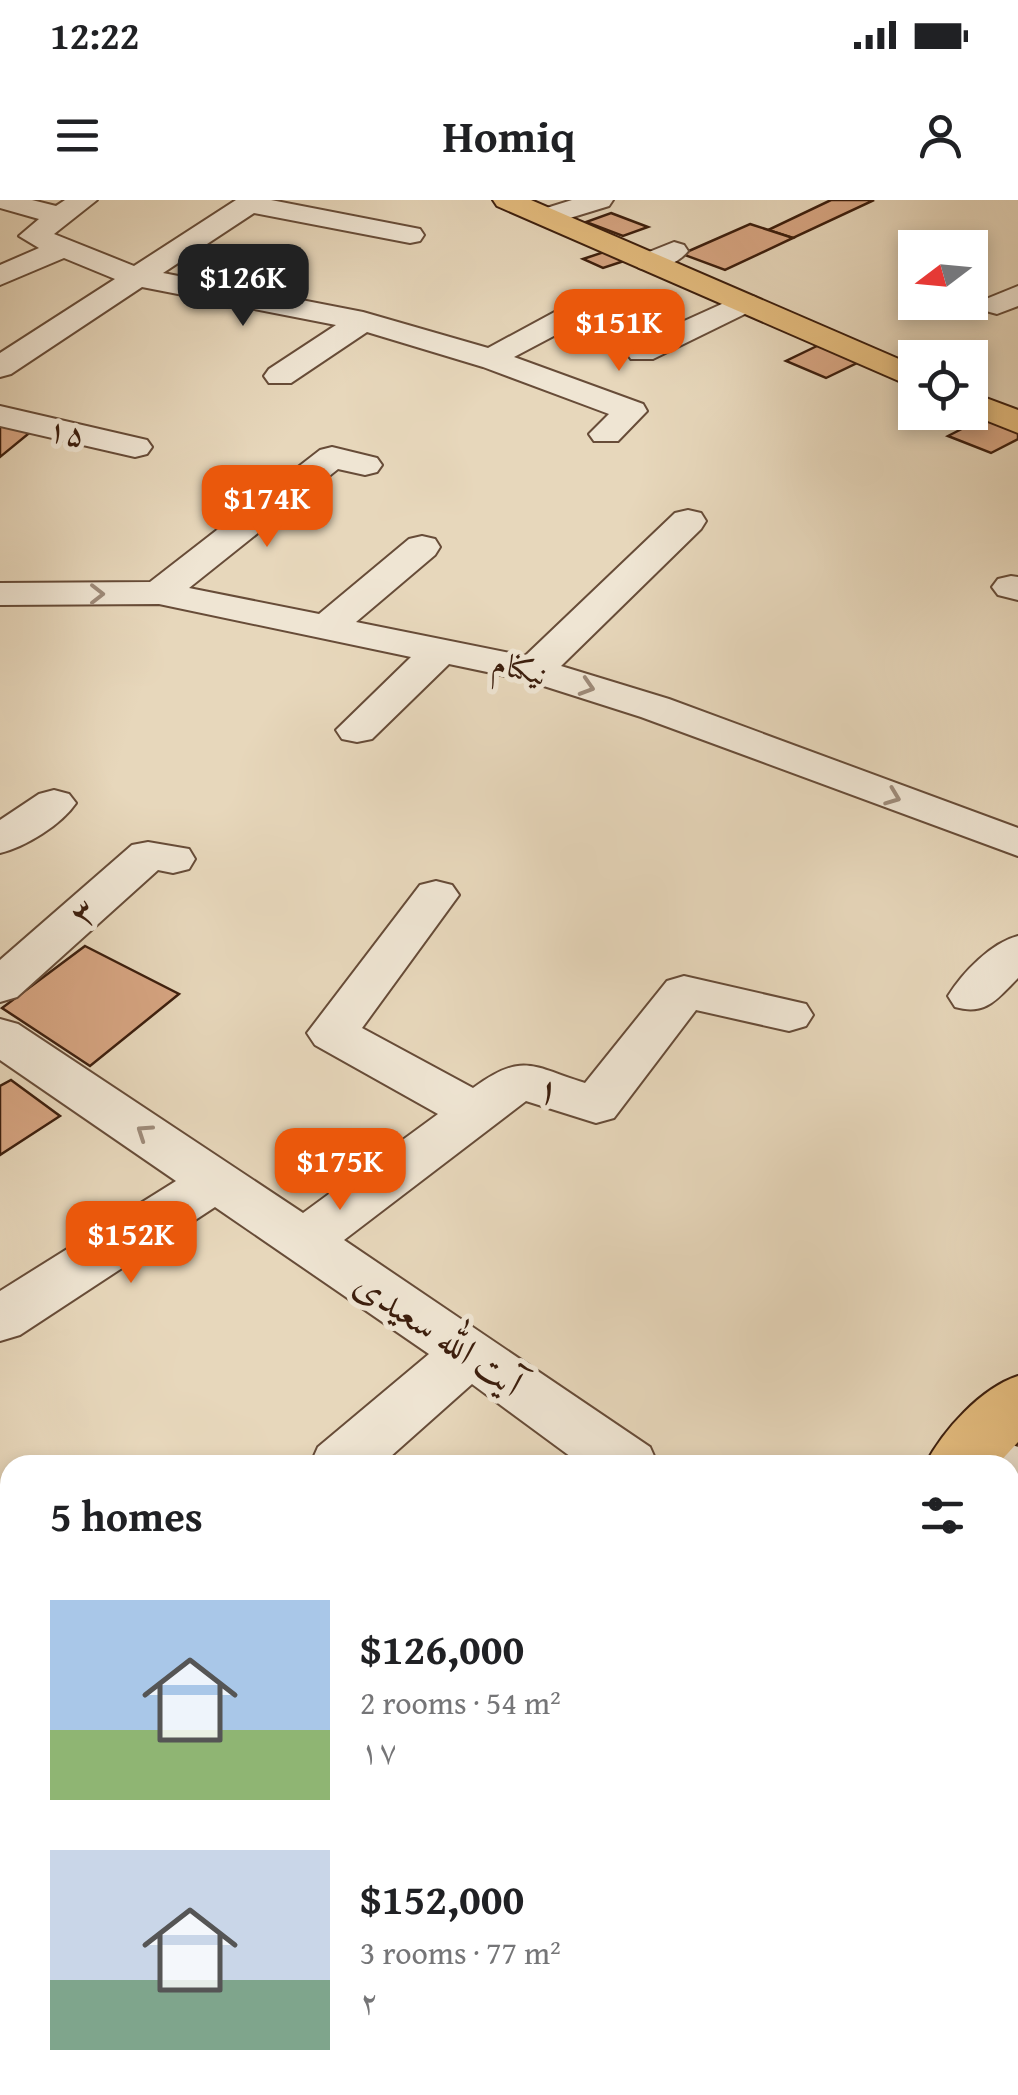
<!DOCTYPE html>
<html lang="en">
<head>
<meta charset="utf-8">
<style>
  :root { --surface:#fff; --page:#f6f6f6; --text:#202124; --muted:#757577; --accent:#ea580c }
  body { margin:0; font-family:"Gentium Book Plus",Amiri,serif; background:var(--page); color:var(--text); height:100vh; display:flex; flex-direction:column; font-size:38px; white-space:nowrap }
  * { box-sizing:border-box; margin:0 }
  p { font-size:32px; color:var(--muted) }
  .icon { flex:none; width:55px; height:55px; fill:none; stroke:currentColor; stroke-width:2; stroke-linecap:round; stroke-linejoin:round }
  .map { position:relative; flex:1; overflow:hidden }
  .drawer { position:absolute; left:0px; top:1255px; width:1020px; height:640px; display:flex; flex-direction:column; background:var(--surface); border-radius:30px 30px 0 0; box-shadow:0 5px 15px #0003 }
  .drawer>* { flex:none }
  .needle { width:65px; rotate:254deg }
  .tools { position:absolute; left:898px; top:30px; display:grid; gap:20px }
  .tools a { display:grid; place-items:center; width:90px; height:90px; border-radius:0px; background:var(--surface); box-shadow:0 5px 15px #0003; font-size:50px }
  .price { position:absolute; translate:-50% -85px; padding:0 22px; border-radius:20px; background:var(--accent); color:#fff; font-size:32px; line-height:65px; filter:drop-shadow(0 2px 5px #0008) }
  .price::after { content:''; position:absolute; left:50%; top:60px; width:30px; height:22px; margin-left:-15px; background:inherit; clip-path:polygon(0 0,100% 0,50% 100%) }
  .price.selected { background:#222; color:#fff }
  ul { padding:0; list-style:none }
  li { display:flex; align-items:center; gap:30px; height:250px; padding:0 50px }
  li span { display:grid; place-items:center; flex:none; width:280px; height:200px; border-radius:0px; color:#555 }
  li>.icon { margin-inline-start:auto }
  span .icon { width:120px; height:120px; fill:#fffc; stroke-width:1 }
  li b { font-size:42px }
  h2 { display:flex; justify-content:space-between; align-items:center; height:120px; padding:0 50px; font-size:42px }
  .status { display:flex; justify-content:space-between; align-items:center; height:70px; padding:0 50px; background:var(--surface); direction:ltr }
  .status svg { height:28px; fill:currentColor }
  header { display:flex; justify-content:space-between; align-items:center; height:130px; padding:0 50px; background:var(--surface); font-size:45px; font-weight:600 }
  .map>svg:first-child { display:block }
</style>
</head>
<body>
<div class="status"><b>12:22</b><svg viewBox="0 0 49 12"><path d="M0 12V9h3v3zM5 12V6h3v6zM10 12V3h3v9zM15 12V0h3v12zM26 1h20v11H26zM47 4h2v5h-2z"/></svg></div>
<header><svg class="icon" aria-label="menu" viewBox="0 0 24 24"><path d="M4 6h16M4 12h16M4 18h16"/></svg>Homiq<svg class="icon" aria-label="person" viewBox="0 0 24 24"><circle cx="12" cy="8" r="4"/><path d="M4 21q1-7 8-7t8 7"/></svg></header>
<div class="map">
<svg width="1018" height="1895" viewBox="0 0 1018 1895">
  <rect width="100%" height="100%" fill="#e7d7bb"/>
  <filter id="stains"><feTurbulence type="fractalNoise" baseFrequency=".002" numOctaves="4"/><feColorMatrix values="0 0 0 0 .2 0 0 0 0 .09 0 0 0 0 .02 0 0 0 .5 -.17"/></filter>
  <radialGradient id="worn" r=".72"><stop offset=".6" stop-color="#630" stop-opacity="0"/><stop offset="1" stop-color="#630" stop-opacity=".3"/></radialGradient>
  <!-- building -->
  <g fill="#d7a582" stroke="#3c1e0d" stroke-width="2.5">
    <polygon points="831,0 874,0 793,38 768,30"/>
    <polygon points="611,13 648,27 623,36 586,22"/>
    <polygon points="750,24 793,38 725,70 682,54"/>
    <polygon points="607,51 627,60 603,68 583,59"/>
    <polygon points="819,145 859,162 826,178 786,161"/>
    <polygon points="983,218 1018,232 1018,239 991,253 948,236"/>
    <polygon points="0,223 33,230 0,257"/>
    <polygon points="85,746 179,794 90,866 2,808"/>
    <polygon points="11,880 60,916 0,955 0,886"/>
    <polygon points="1010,1315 1018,1321 1018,1358 1010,1366"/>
    <polygon points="482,1885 529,1885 539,1895 473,1895"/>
  </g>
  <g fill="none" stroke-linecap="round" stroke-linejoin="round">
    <!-- minor casing -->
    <g stroke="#674c38" stroke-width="4">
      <g id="minor">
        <polygon points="0,0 32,0 56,6 65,0 97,0 54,34 134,66 236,0 271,0 420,29 424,35 420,41 410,43 254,13 163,73 363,112 488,148 562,108 584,108 588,114 584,120 514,157 643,204 647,211 618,241 594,241 589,234 609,214 483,167 367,132 291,183 269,183 264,176 269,169 336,125 142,87 11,174 0,177 0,153 115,79 64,58 0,85 0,65 39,48 19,36 39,19 0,8"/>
        <polygon points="572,0 613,0 609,6 547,25 533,17 537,11"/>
        <path d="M674,42L684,45L688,51C678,64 655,72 639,68L635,62L639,56Z"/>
        <polygon points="1018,86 1018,106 997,114 986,111 982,105 986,99"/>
        <polygon points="744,94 755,97 759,103 755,109 653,159 631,159 626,152 631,145"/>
        <polygon points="0,206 147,240 152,247 147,254 135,257 0,226"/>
        <polygon points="332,247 377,258 382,265 377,272 365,275 338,269 189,388 319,414 409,339 422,336 435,339 440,347 435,355 356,422 525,456 675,313 688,310 701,313 706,321 701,329 561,466 669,499 1018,628 1018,656 641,517 525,480 449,464 372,539 357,542 342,539 336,530 411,457 159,404 0,405 0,383 150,382 320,250"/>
        <polygon points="1011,376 1018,377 1018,400 998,395 992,387 998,379"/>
        <path d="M54,590L69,594L76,603C61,625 25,647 0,653V620L39,594Z"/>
        <polygon points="148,642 189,649 195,659 189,669 173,673 158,670 17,797 0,802 0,760 132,645"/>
        <path d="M436,681L452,685L459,695L362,828L473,888C523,852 531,866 585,883L667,781L684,776L806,804L813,815L806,826L789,831L696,810L614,918L596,923L526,901L344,1040L650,1247L658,1265H582L472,1184L381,1265H310L318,1247L429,1154L215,1007L20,1135L0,1141V1091L176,981L0,860V819L18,824L303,1013L438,914L315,845L307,833L420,685Z"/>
        <path d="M1018,736V778C997,799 986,816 955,807L948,796C963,772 991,743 1018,736Z"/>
        <polygon points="1010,1244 1018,1247 1018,1298 1010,1295 1010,1265 981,1265 988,1251"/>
        <polygon points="10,1509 10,1574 0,1578 0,1512"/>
        <polygon points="1010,1728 1018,1731 1018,1811 1010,1808"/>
        <polygon points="1018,1848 1018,1895 972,1895 976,1885 1010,1885 1010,1852"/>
      </g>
    </g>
    <!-- major casing -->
    <g stroke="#3c1e0d" stroke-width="4">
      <g id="major">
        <polygon points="493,0 531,0 915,166 915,188 497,6"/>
        <polygon points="970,192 1018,210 1018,233 965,212 970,212"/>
        <path d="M1018,1176V1242L997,1265H925C943,1230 981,1188 1018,1176Z"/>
        <polygon points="357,1885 444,1885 439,1895 353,1895"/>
      </g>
    </g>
    <!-- path -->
    <polyline stroke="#3c1e0d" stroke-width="8" stroke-dasharray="4 6" stroke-linecap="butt" points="144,1885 156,1895"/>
    <!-- minor -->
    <use href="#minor" fill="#efe5d3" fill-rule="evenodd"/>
    <!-- major -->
    <use href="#major" fill="#e4bc7e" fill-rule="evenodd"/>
  </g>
  <!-- one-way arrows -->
  <defs><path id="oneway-chevron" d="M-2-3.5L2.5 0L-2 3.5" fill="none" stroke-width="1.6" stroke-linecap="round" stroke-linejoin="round" transform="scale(2.5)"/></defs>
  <g stroke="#9e8b7a">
    <use href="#oneway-chevron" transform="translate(97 394)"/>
    <use href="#oneway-chevron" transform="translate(587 487) rotate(17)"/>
    <use href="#oneway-chevron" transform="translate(893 597) rotate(21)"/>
    <use href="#oneway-chevron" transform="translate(144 932) rotate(-146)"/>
  </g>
  <g text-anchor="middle" stroke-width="10" stroke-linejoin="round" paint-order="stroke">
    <!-- far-street labels -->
    <g font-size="32" fill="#3c1e0d" stroke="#efe5d3">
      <text transform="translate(67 232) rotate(13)" y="11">۱۵</text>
      <text transform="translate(520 468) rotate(14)" y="11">نیکنام</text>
    </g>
    <!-- street labels -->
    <g font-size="38" fill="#3c1e0d" stroke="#efe5d3">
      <text transform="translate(83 712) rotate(-41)" y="13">۳</text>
      <text transform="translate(549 889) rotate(18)" y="13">۱</text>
      <text transform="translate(439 1133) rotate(34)" y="13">آیت الله سعیدی</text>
    </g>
  </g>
  <rect width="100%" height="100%" filter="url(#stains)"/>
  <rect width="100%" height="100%" fill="url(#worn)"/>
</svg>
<div class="tools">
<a><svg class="needle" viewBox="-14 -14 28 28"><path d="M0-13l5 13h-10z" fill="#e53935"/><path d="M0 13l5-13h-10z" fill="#757577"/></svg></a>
<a><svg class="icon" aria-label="locate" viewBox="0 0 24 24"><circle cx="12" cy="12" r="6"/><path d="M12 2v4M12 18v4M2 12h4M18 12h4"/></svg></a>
</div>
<b class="price selected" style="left:243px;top:129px">$126K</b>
<b class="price" style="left:619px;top:174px">$151K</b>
<b class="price" style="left:267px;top:350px">$174K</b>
<b class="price" style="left:340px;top:1013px">$175K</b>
<b class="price" style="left:131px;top:1086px">$152K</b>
<section class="drawer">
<h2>5 homes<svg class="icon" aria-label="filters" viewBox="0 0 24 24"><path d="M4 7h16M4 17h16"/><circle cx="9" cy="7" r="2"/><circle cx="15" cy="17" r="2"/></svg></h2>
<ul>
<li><span style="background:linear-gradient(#a9c7e8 65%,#8fb573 0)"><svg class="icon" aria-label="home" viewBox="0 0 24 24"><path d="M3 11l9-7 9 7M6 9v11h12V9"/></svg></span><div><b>$126,000</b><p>2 rooms · 54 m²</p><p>۱۷</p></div></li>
<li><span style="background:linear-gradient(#c9d6e8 65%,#7fa58c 0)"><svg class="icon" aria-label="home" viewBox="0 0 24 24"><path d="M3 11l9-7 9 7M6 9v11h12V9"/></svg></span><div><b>$152,000</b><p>3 rooms · 77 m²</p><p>۲</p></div></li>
</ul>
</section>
</div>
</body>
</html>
